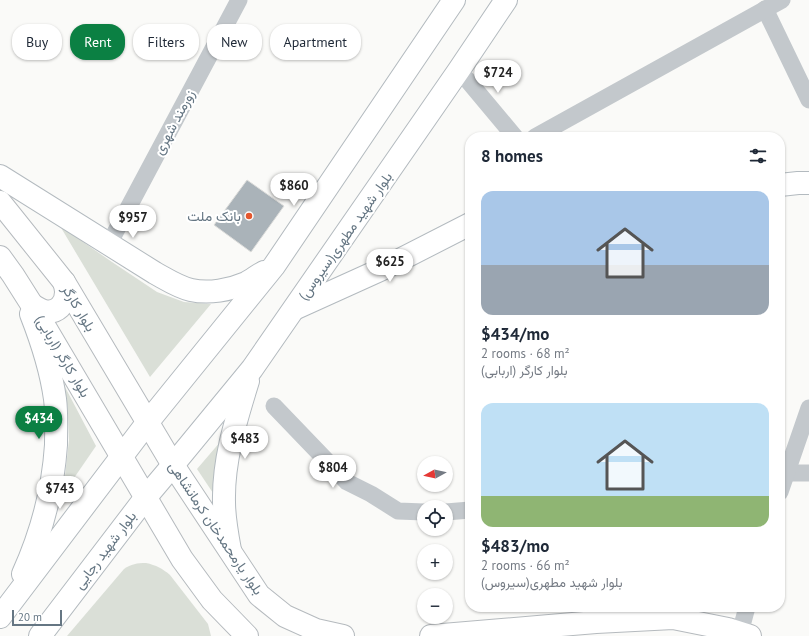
<!DOCTYPE html>
<html lang="en">
<head>
<meta charset="utf-8">
<style>
  :root { --surface:#fff; --page:#f6f6f7; --text:#1f2937; --muted:#747a83; --accent:#0b8043 }
  body { margin:0; font-family:"PT Sans",Vazirmatn,sans-serif; background:var(--page); color:var(--text); height:100vh; display:flex; flex-direction:column; font-size:15px; white-space:nowrap }
  * { box-sizing:border-box; margin:0 }
  p { font-size:13px; color:var(--muted) }
  .icon { flex:none; width:22px; height:22px; fill:none; stroke:currentColor; stroke-width:2; stroke-linecap:round; stroke-linejoin:round }
  .map { position:relative; flex:1; overflow:hidden }
  .sheet { position:absolute; left:465px; top:132px; width:320px; height:480px; display:flex; flex-direction:column; background:var(--surface); border-radius:16px; box-shadow:0 1px 3px #0004 }
  .sheet>* { flex:none }
  .top-card { position:absolute; left:12px; top:24px; width:380px; height:36px; display:flex; gap:8px }
  .needle { width:26px; rotate:262deg }
  .fabs { position:absolute; left:417px; top:456px; display:grid; gap:8px }
  .fabs a { display:grid; place-items:center; width:36px; height:36px; border-radius:50%; background:var(--surface); box-shadow:0 1px 3px #0004; font-size:20px }
  .scale { position:absolute; left:12px; bottom:10px; width:50px; box-sizing:border-box; padding-left:4px; border:2px solid #657683; border-top:0; font-size:11px; line-height:14px; white-space:nowrap; color:#657683; -webkit-text-stroke:3px #fff; paint-order:stroke }
  .price { position:absolute; translate:-50% -34px; padding:0 9px; border-radius:14px; background:#fff; color:#222; font-size:13px; line-height:26px; filter:drop-shadow(0 1px 2px #0008) }
  .price::after { content:''; position:absolute; left:50%; top:24px; width:12px; height:9px; margin-left:-6px; background:inherit; clip-path:polygon(0 0,100% 0,50% 100%) }
  .price.selected { background:var(--accent); color:#fff }
  ul { padding:0; list-style:none }
  li { display:grid; align-content:center; gap:8px; height:212px; padding:0 16px }
  li span { display:grid; place-items:center; height:124px; border-radius:12px; color:#555 }
  li>.icon { margin-inline-start:auto }
  span .icon { width:72px; height:72px; fill:#fffc; stroke-width:1 }
  li b { font-size:17px }
  h2 { display:flex; justify-content:space-between; align-items:center; height:48px; padding:0 16px; font-size:17px }
  .tag { padding:0 14px; border-radius:16px; background:var(--surface); box-shadow:0 1px 3px #0004; font-size:14px; line-height:36px }
  .tag.selected { background:var(--accent); color:#fff }
  .map>svg:first-child { display:block }
</style>
</head>
<body>
<div class="map">
<svg width="809" height="636" viewBox="0 0 809 636">
  <rect width="100%" height="100%" fill="#fafaf8"/>
  <!-- green -->
  <g fill="#dadfd7">
    <polygon points="60,226 112,262 157,292 184,302 211,304 150,377"/>
    <polygon points="65,387 96,446 63,494 69,440 68,413"/>
    <polygon points="221,441 213,493 197,469"/>
    <path d="M146,563C156,565 163,569 170,575L208,624L211,636H67L124,569C131,564 137,563 146,563Z"/>
  </g>
  <!-- building -->
  <polygon fill="#aab3b9" stroke="#dcdcda" points="247,180 284,206 251,252 214,225"/>
  <g fill="none" stroke-linecap="round" stroke-linejoin="round">
    <!-- secondary casing -->
    <g stroke="#b3babf" stroke-width="24">
      <g id="secondary">
        <path d="M0,176L155,273C166,279 178,287 191,290C209,294 230,290 246,283C252,280 258,275 264,272"/>
        <polyline points="780,185 798,183 809,183"/>
        <polyline points="296,308 380,270 470,224"/>
        <path d="M230,550C227,534 224,518 224,502C223,460 236,420 248,381"/>
        <path d="M23,574C42,532 53,490 56,445C56,430 57,414 55,399C51,370 42,342 31,314"/>
        <polyline points="0,617 147,423 274,266 454,0"/>
        <polyline points="40,636 146,497 173,465 252,369 459,70 506,0"/>
      </g>
    </g>
    <!-- primary casing -->
    <g stroke="#b5babe" stroke-width="24">
      <g id="primary">
        <polyline points="0,202 64,282 173,465 259,595 285,616 316,630 343,636"/>
        <polyline points="0,257 13,275 32,305 182,559 212,600 247,636"/>
        <path d="M32,305C36,307 40,310 44,311C57,314 66,304 66,292C66,289 65,285 64,282"/>
        <polyline points="431,636 596,622 673,618 728,629 750,636"/>
      </g>
    </g>
    <!-- street -->
    <g stroke="#c3c8cc" stroke-width="17">
      <polyline points="765,9 809,100"/>
      <polyline points="459,70 515,137"/>
      <polyline points="535,137 782,0"/>
      <polyline points="109,244 239,0"/>
      <polyline points="274,406 347,482 371,494 398,511 424,512"/>
      <polyline points="786,473 809,473"/>
      <polyline points="780,492 809,408"/>
      <polyline points="446,512 470,510"/>
      <polyline points="740,633 747,607"/>
    </g>
    <!-- secondary -->
    <use href="#secondary" stroke="#fff" stroke-width="22"/>
    <!-- primary -->
    <use href="#primary" stroke="#fff" stroke-width="22"/>
  </g>
  <!-- markers -->
  <circle fill="#e4572e" stroke="#fff" stroke-width="1.5" cx="249" cy="216" r="4"/>
  <g text-anchor="middle" stroke-width="4" stroke-linejoin="round" paint-order="stroke">
    <!-- street labels -->
    <g font-size="14" fill="#657683" stroke="#fff">
      <text transform="translate(174 122) rotate(-62)" y="5">زورمند شهری</text>
      <text transform="translate(345 236) rotate(-55)" y="5">بلوار شهید مطهری(سیروس)</text>
      <text transform="translate(79 308) rotate(59)" y="5">بلوار کارگر</text>
      <text transform="translate(63 356) rotate(59)" y="5">بلوار کارگر (اربابی)</text>
      <text transform="translate(216 528) rotate(56)" y="5">بلوار یارمحمدخان کرمانشاهی</text>
      <text transform="translate(105 550) rotate(-53)" y="5">بلوار شهید رجایی</text>
    </g>
    <!-- poi labels -->
    <g font-size="14" fill="#657683" stroke="#fff" text-anchor="end">
      <text x="241" y="221">بانک ملت</text>
    </g>
  </g>
</svg>
<div class="fabs">
<a><svg class="needle" viewBox="-14 -14 28 28"><path d="M0-13l5 13h-10z" fill="#e53935"/><path d="M0 13l5-13h-10z" fill="#747a83"/></svg></a>
<a><svg class="icon" aria-label="locate" viewBox="0 0 24 24"><circle cx="12" cy="12" r="6"/><path d="M12 2v4M12 18v4M2 12h4M18 12h4"/></svg></a>
<a>+</a>
<a>−</a>
</div>
<div class="scale">20 m</div>
<b class="price" style="left:498px;top:94px">$724</b>
<b class="price" style="left:294px;top:207px">$860</b>
<b class="price" style="left:133px;top:239px">$957</b>
<b class="price" style="left:390px;top:283px">$625</b>
<b class="price selected" style="left:39px;top:440px">$434</b>
<b class="price" style="left:245px;top:460px">$483</b>
<b class="price" style="left:333px;top:489px">$804</b>
<b class="price" style="left:60px;top:510px">$743</b>
<div class="top-card">
<a class="tag">Buy</a>
<a class="tag selected">Rent</a>
<a class="tag">Filters</a>
<a class="tag">New</a>
<a class="tag">Apartment</a>
</div>
<section class="sheet">
<h2>8 homes<svg class="icon" aria-label="filters" viewBox="0 0 24 24"><path d="M4 7h16M4 17h16"/><circle cx="9" cy="7" r="2"/><circle cx="15" cy="17" r="2"/></svg></h2>
<ul>
<li><span style="background:linear-gradient(#a9c7e8 60%,#9aa5b1 0)"><svg class="icon" aria-label="home" viewBox="0 0 24 24"><path d="M3 11l9-7 9 7M6 9v11h12V9"/></svg></span><div><b>$434/mo</b><p>2 rooms · 68 m²</p><p>بلوار کارگر (اربابی)</p></div></li>
<li><span style="background:linear-gradient(#bfe0f5 75%,#8fb573 0)"><svg class="icon" aria-label="home" viewBox="0 0 24 24"><path d="M3 11l9-7 9 7M6 9v11h12V9"/></svg></span><div><b>$483/mo</b><p>2 rooms · 66 m²</p><p>بلوار شهید مطهری(سیروس)</p></div></li>
</ul>
</section>
</div>
</body>
</html>
